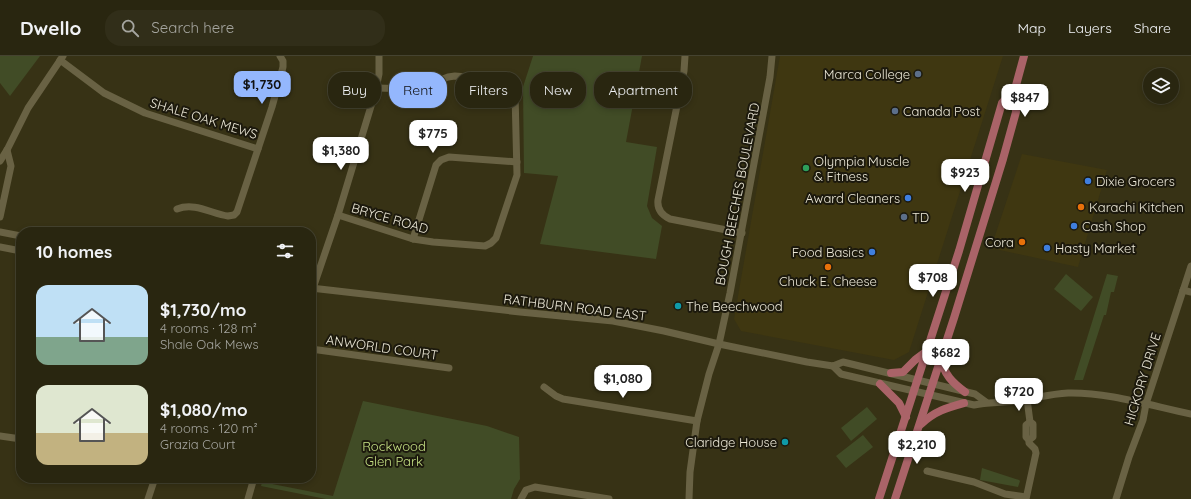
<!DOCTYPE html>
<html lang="en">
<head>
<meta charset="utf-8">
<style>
  :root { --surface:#292610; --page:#312e19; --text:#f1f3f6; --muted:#a5a59f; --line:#454330; --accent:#94b7fd }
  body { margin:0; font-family:Quicksand,sans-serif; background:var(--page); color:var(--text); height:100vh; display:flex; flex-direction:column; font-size:15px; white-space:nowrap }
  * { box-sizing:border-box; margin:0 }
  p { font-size:13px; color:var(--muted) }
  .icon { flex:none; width:22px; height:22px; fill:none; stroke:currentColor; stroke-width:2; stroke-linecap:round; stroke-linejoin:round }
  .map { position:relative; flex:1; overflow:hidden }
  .sheet { position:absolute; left:16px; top:171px; width:300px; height:256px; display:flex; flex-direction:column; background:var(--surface); border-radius:16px; box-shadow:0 2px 6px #0003,0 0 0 1px var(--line) }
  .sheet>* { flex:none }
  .hud { position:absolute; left:328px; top:16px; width:380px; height:36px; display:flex; gap:8px }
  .tools { position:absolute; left:1143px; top:12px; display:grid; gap:8px }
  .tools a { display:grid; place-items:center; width:36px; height:36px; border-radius:50%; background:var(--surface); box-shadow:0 2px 6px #0003,0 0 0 1px var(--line); font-size:20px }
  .price { position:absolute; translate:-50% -34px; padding:0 9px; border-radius:8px; background:#fff; color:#222; font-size:13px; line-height:26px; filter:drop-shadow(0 1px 2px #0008) }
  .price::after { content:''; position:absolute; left:50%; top:24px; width:12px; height:9px; margin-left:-6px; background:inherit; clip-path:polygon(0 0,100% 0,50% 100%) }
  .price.current { background:var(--accent); color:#111 }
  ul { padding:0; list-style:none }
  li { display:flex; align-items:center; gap:12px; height:100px; padding:0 20px }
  li span { display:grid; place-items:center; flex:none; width:112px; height:80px; border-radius:12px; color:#555 }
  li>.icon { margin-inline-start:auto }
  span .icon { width:48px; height:48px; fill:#fffc; stroke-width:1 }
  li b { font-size:17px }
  h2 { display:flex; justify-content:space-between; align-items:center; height:48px; padding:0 20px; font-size:17px }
  .tag { padding:0 14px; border-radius:16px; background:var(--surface); box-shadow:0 2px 6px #0003,0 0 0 1px var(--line); font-size:14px; line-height:36px }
  .tag.current { background:var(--accent); color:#111 }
  header { display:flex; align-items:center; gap:24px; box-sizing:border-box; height:56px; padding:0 20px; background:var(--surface); border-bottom:1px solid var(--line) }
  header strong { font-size:19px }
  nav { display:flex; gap:22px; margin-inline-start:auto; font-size:14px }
  .search { width:280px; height:36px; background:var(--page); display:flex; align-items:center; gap:10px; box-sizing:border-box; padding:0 14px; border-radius:16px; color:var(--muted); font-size:15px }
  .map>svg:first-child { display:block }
</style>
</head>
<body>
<header>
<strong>Dwello</strong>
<div class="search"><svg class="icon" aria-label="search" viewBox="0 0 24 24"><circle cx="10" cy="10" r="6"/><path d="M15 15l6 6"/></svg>Search here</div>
<nav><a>Map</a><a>Layers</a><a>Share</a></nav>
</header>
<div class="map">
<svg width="1191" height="443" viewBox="0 0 1191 443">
  <rect width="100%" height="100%" fill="#373215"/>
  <!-- built -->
  <g fill="#3f3711">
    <polygon points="780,0 1003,0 909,296 894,304 741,275 734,263"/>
    <polygon points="1022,98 1107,114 1078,211 991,192"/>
  </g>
  <!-- green -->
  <g fill="#414c26">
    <polygon points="0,0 40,0 10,40 0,27"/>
    <polygon points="533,0 642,0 626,86 657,91 647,150 652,162 662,170 656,203 540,188 558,120 524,117 523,31"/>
    <polygon points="1066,218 1093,241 1081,255 1054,233"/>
    <polygon points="1107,218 1118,220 1114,236 1111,236 1106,259 1104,259 1083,324 1074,324"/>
    <polygon points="363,345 487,370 519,381 520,423 514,433 511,443 326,443 261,430 262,426 333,440"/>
    <polygon points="867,351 877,363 851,385 841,372"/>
    <polygon points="863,379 873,391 846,412 836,400"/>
    <polygon points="982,412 1019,424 1020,425 1018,431 980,424"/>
  </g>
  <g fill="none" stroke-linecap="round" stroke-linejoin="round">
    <!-- minor -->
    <g stroke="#696244" stroke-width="7">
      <path d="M685,0L684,15L658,144C657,153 661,159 670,163L742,177"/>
      <polyline points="60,4 104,37 145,57 258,93"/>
      <polyline points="0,105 7,94 28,52 63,0"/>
      <path d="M177,153C195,146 212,158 228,160L234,159L237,156L272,51L283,11V5L280,0"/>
      <path d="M338,159L413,183L433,186L485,190L491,187L496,182L517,119L515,37C514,30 510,26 503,24L455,20L448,21L417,33L376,32"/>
      <polyline points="0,161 11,110 7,94"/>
      <polyline points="0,176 21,180"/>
      <polyline points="413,183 436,109 441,104 449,101 517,106"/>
      <polyline points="0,191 21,195"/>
      <polyline points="311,232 520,256 613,265 664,275 719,288 807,306 833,310 843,306 975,338 986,346"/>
      <polyline points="1183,234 1191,236"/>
      <polyline points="311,238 338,159 375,37 379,18 379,0"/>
      <polyline points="311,293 449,312"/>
      <path d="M833,310L841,318L974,349C988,346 1000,347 1014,345C1032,343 1049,338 1068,337C1107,336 1152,350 1191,358"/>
      <polyline points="544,331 556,340 563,343 697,365"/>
      <polyline points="1027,343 1030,366"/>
      <polyline points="0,380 21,383"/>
      <polyline points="1029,384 1026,381 1026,369 1030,366"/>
      <polyline points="927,415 974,426 1005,438 1026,441"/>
      <polyline points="148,443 155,422"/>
      <polyline points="248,443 254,422"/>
      <polyline points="521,443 526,434 535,431 609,443"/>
      <polyline points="689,443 690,416 697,365 709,318 719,288 730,237 770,21 772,0"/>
      <polyline points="1026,443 1036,397 1035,393 1029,387 1029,384 1033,381 1033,368 1030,366"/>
      <polyline points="1116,443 1129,401 1143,364 1146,348 1191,210"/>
    </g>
    <!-- major -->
    <g stroke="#aa6368" stroke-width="8">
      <path d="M942,303C943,318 953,327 965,336"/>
      <polyline points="891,317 903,316 915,304 927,295"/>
      <polyline points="880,328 899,347 906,361"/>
      <path d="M921,368C935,355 946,352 964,347"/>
      <polyline points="879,443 959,195 1002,47 1015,33"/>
      <polyline points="895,443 954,262 1003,103 1016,56 1015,33 1024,0"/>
    </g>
  </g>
  <!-- markers -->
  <g fill="#5c6f8a" stroke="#1c190d" stroke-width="1.5">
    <circle cx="918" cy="18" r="4"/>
    <circle cx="895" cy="55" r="4"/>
    <circle cx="904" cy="161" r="4"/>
  </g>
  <circle fill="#2e9e5b" stroke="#1c190d" stroke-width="1.5" cx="806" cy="112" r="4"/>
  <g fill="#3f7fe0" stroke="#1c190d" stroke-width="1.5">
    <circle cx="1088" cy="125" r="4"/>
    <circle cx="908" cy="142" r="4"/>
    <circle cx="1074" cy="170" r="4"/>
    <circle cx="1047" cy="192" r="4"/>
    <circle cx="872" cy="196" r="4"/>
  </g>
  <g fill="#e8710a" stroke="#1c190d" stroke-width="1.5">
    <circle cx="1081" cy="151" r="4"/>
    <circle cx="1022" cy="186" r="4"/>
    <circle cx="828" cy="211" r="4"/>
  </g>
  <g fill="#0f9aa8" stroke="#1c190d" stroke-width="1.5">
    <circle cx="678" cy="250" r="4"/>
    <circle cx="785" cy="386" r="4"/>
  </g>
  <g text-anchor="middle" stroke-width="4" stroke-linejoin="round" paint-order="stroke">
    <!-- poi labels -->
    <g font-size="13" fill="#ece8d7" stroke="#1c190d" text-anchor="start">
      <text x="910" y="23" text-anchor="end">Marca College</text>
      <text x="903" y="60">Canada Post</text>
      <text x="814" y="110">Olympia Muscle<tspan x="814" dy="15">&amp; Fitness</tspan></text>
      <text x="1096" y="130">Dixie Grocers</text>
      <text x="900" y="147" text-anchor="end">Award Cleaners</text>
      <text x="1089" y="156">Karachi Kitchen</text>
      <text x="912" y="166">TD</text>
      <text x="1082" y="175">Cash Shop</text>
      <text x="1014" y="191" text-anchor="end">Cora</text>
      <text x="1055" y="197">Hasty Market</text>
      <text x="864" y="201" text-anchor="end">Food Basics</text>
      <text x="828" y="230" text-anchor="middle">Chuck E. Cheese</text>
      <text x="686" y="255">The Beechwood</text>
      <text x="777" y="391" text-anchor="end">Claridge House</text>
    </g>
    <!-- street labels -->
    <g font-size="13" fill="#ece8d7" stroke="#1c190d">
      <text transform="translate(204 62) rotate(17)" y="5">SHALE OAK MEWS</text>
      <text transform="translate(737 138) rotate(-79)" y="5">BOUGH BEECHES BOULEVARD</text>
      <text transform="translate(390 162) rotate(16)" y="5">BRYCE ROAD</text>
      <text transform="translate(575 251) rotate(7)" y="5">RATHBURN ROAD EAST</text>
      <text transform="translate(382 291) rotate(8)" y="5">ANWORLD COURT</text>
      <text transform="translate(1142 323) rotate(-73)" y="5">HICKORY DRIVE</text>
    </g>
    <!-- park labels -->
    <g font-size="13" fill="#c5e184" stroke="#1c190d">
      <text x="394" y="395">Rockwood<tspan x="394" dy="15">Glen Park</tspan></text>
    </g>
  </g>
</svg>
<div class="tools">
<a><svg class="icon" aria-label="layers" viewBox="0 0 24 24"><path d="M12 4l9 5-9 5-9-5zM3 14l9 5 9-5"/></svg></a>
</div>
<b class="price current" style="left:262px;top:49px">$1,730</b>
<b class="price" style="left:1025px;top:62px">$847</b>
<b class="price" style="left:433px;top:98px">$775</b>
<b class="price" style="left:341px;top:115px">$1,380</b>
<b class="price" style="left:965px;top:137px">$923</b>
<b class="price" style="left:933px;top:242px">$708</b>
<b class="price" style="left:946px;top:317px">$682</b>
<b class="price" style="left:623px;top:343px">$1,080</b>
<b class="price" style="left:1019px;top:356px">$720</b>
<b class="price" style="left:917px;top:409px">$2,210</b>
<div class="hud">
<a class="tag">Buy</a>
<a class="tag current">Rent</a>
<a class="tag">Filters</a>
<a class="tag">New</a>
<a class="tag">Apartment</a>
</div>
<section class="sheet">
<h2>10 homes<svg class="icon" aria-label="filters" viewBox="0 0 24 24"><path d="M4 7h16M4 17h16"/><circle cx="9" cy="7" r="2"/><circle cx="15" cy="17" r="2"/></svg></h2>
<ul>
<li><span style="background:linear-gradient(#bfe0f5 65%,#7fa58c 0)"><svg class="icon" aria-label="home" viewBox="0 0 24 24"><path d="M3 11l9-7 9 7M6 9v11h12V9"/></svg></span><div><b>$1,730/mo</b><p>4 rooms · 128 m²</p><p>Shale Oak Mews</p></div></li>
<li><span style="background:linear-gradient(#dfe7d0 60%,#c2b280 0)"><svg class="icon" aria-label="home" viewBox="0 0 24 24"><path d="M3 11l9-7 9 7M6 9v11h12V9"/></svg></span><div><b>$1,080/mo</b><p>4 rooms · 120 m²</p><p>Grazia Court</p></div></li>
</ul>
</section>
</div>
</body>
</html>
